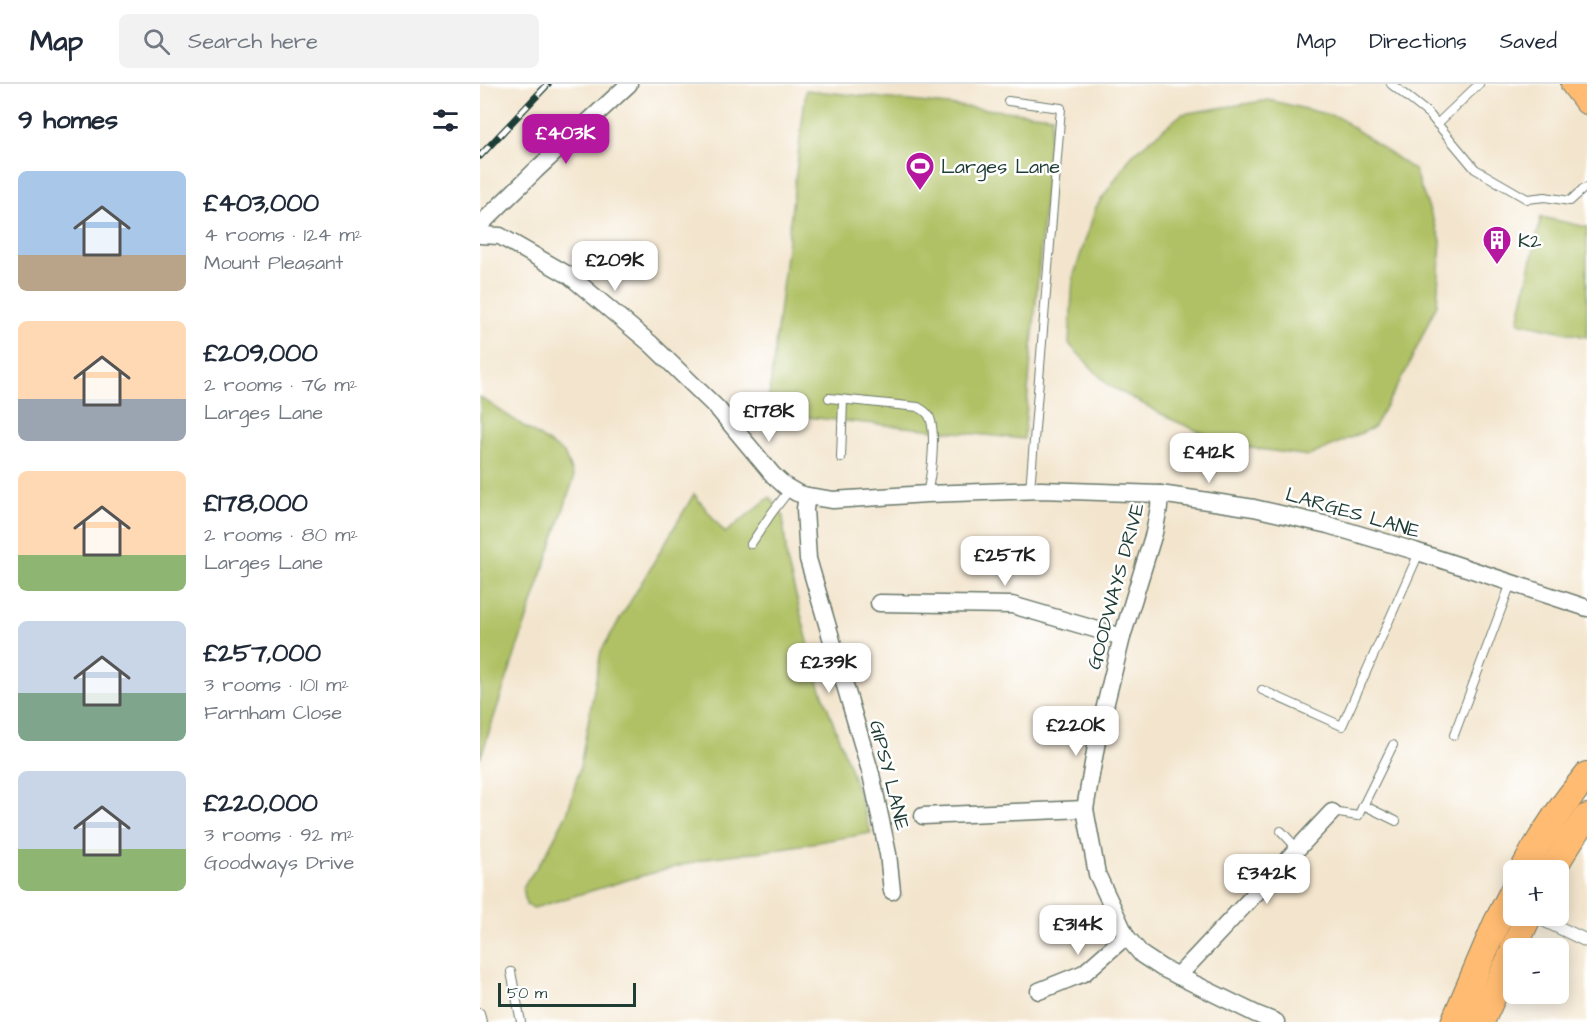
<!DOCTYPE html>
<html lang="en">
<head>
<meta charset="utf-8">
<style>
  :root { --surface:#fff; --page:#f2f2f3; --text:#1f2937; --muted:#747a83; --line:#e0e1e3; --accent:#b5179e }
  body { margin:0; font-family:"Architects Daughter",sans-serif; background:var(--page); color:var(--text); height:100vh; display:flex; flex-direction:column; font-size:22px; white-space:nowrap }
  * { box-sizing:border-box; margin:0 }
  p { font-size:20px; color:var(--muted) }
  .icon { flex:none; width:33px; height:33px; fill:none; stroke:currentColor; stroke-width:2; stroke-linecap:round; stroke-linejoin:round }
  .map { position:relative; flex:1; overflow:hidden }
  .panel { display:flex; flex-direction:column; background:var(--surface); width:480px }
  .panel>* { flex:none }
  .controls { position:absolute; left:1023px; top:776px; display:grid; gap:12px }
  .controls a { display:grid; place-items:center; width:66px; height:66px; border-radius:9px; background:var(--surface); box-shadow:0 3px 15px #0003; font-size:30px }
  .scale { position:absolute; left:18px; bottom:15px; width:138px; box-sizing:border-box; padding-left:6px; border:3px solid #1f3d34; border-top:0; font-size:16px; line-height:21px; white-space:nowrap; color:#1f3d34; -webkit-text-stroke:4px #fff; paint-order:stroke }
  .price { position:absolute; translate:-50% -51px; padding:0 14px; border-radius:12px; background:#fff; color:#222; font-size:20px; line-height:39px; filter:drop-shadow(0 2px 3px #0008) }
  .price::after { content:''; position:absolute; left:50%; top:36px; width:18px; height:14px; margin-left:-9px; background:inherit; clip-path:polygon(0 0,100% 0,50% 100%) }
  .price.active { background:var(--accent); color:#fff }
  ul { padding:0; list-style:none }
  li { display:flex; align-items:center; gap:18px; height:150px; padding:0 18px }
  li span { display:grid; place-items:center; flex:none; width:168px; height:120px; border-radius:9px; color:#555 }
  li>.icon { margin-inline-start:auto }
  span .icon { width:72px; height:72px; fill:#fffc; stroke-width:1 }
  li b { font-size:26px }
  h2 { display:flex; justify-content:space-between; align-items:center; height:72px; padding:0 18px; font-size:26px }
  header { display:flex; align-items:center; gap:36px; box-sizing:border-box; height:84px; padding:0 30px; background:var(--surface); border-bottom:2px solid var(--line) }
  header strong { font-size:28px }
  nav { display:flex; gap:33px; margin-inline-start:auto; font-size:21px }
  .search { width:420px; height:54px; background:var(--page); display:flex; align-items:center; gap:15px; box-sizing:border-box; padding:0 21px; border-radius:9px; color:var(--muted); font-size:22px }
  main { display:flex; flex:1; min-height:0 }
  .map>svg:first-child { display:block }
</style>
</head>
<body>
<header>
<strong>Map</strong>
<div class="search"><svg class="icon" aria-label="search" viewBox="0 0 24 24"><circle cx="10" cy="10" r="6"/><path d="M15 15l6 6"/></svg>Search here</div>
<nav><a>Map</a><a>Directions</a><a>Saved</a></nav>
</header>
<main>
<section class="panel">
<h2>9 homes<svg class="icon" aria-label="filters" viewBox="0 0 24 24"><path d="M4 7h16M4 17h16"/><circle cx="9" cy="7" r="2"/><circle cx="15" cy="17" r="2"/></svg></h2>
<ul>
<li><span style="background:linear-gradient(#a9c7e8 70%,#b9a48a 0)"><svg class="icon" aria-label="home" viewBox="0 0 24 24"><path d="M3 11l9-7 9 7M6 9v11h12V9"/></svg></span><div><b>£403,000</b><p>4 rooms · 124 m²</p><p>Mount Pleasant</p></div></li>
<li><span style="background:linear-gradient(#ffd9b3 65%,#9aa5b1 0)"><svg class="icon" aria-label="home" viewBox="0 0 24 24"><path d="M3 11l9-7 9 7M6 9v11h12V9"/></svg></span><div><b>£209,000</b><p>2 rooms · 76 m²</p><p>Larges Lane</p></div></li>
<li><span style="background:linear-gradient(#ffd9b3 70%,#8fb573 0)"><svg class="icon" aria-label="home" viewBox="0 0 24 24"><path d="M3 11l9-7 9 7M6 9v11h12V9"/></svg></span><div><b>£178,000</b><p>2 rooms · 80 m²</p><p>Larges Lane</p></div></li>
<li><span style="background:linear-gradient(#c9d6e8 60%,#7fa58c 0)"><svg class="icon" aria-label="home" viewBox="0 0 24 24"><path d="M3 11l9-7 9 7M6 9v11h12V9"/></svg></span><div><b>£257,000</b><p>3 rooms · 101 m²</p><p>Farnham Close</p></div></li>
<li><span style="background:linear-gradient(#c9d6e8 65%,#8fb573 0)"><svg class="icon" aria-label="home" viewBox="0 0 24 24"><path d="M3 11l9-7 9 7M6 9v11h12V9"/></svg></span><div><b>£220,000</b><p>3 rooms · 92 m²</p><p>Goodways Drive</p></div></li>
</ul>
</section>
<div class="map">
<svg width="1107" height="938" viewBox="0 0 1107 938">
  <rect width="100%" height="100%" fill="#fff"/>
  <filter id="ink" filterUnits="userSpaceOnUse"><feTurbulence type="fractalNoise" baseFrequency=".0167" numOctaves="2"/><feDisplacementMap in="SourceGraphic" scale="12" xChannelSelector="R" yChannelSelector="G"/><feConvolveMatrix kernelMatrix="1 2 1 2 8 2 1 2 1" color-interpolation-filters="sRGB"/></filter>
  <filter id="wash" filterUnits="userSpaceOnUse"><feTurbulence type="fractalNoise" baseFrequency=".008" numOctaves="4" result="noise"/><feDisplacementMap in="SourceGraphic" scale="24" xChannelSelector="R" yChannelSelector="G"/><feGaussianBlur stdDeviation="1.35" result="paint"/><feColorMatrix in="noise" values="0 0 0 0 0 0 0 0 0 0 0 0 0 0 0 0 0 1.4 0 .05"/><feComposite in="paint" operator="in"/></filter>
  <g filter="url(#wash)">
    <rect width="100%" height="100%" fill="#f3e5cd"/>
    <!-- green -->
    <g fill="#b0c165" stroke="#687f4c" stroke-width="1.5">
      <polygon points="326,6 572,32 544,355 287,329"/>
      <polygon points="789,16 858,33 934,86 961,156 957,220 926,287 893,344 829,372 750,361 693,336 628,301 589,260 593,194 616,123 652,71 702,30"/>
      <polygon points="1061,133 1107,143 1107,253 1038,238"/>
      <polygon points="0,313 84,369 94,394 0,675"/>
      <polygon points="214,410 245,449 290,413 303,432 307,477 339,600 370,684 391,749 285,767 233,773 154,794 54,824 46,821 43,803 66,770 88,727 100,683 121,567"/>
    </g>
  </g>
  <g filter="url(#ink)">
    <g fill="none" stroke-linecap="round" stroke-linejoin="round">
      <!-- service casing -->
      <g stroke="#69786a" stroke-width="10">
        <g id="service">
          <polyline points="911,0 949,30 995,85 1047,115 1065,113 1090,117 1103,105 1107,104"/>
          <polyline points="528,17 581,24 550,406"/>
          <polyline points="957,40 999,0"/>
          <path d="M349,314L438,323C443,326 447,328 449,332C457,347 451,393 447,410"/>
          <polyline points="361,374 363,316"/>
          <polyline points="271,460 291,430 310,405"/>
          <polyline points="782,606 862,642 939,469"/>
          <polyline points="974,651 1031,499"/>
          <polyline points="883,721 916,737"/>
          <polyline points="852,728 878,732 913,661"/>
          <polyline points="801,747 817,764"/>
          <polyline points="31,888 41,938"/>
          <polyline points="0,929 2,938"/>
        </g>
      </g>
      <!-- pedestrian casing -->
      <g stroke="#69786a" stroke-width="14">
        <polyline id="pedestrian" points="1061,835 1107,857"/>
      </g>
      <!-- minor casing -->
      <g stroke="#69786a" stroke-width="19">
        <g id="minor">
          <polyline points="0,141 56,86 149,0"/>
          <polyline points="0,151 20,152 90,192 171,260 238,325 293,391 305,402 317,409 327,412 353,416 447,410 561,406 680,410 721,416 774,424 848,441 935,467 1107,524"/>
          <polyline points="680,410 679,423 674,449 642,553 618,651 605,725 617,790 646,852 662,871 682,884 776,930 796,938"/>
          <polyline points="327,412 325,425 328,475 391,690 408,770 412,807"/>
          <polyline points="399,519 532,521 642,553"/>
          <polyline points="443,732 605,725"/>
          <polyline points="698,892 852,728"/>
          <polyline points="559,907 604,889 646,852"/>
        </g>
      </g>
      <!-- primary casing -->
      <g stroke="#69786a" stroke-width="28">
        <g id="primary">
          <polyline points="1094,0 1107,17"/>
          <path d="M1043,786C1062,750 1081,722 1107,691"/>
          <polyline points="1072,786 1091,755 1107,733"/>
          <polyline points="1034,864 1049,831"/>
          <polyline points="974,938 1016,840 1034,805"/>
          <polyline points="1001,938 1034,866"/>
        </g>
      </g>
      <!-- service -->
      <use href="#service" stroke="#fff" stroke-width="8"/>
      <!-- pedestrian -->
      <use href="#pedestrian" stroke="#fff" stroke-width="12"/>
      <!-- minor -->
      <use href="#minor" stroke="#fff" stroke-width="16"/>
      <!-- primary -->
      <use href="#primary" stroke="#ffbb71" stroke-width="26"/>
      <!-- rail casing -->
      <g stroke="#1f3d34" stroke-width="7">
        <polyline id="rail" points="0,72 68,0"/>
      </g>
      <!-- rail -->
      <use href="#rail" stroke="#fff" stroke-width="4.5" stroke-dasharray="14" stroke-linecap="butt"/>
    </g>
  </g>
  <!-- icons -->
  <defs>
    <g id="stadium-pin" transform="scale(1.5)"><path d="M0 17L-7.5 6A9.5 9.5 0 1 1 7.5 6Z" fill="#b5179e" stroke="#fff"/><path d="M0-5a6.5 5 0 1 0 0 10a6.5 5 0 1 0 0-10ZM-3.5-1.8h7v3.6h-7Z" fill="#fff"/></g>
    <g id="building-pin" transform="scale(1.5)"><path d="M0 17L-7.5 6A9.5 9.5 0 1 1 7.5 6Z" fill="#b5179e" stroke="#fff"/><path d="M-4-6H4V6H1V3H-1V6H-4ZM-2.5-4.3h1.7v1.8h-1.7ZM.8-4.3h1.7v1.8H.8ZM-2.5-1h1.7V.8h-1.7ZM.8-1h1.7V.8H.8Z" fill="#fff"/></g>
  </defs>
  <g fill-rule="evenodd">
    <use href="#stadium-pin" x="440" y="82"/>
    <use href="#building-pin" x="1017" y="156"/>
  </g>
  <g text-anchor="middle" stroke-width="5" stroke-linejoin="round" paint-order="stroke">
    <!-- poi labels -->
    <g font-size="20" fill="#1f3d34" stroke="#fff" text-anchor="start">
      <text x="461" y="89">Larges Lane</text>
      <text x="1038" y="163">K2</text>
    </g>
    <!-- street labels -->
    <g font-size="20" fill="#1f3d34" stroke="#fff">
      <text transform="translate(873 428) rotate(16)" y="7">LARGES LANE</text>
      <text transform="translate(635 502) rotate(-75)" y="7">GOODWAYS DRIVE</text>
      <text transform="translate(410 691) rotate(76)" y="7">GIPSY LANE</text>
    </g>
  </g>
</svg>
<div class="controls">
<a>+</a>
<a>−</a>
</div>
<div class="scale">50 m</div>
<b class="price active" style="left:86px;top:81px">£403K</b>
<b class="price" style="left:135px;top:208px">£209K</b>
<b class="price" style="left:289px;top:359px">£178K</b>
<b class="price" style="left:729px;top:400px">£412K</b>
<b class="price" style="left:525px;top:503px">£257K</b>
<b class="price" style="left:349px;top:610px">£239K</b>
<b class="price" style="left:596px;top:673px">£220K</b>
<b class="price" style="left:787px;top:821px">£342K</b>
<b class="price" style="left:598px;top:872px">£314K</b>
</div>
</main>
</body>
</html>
